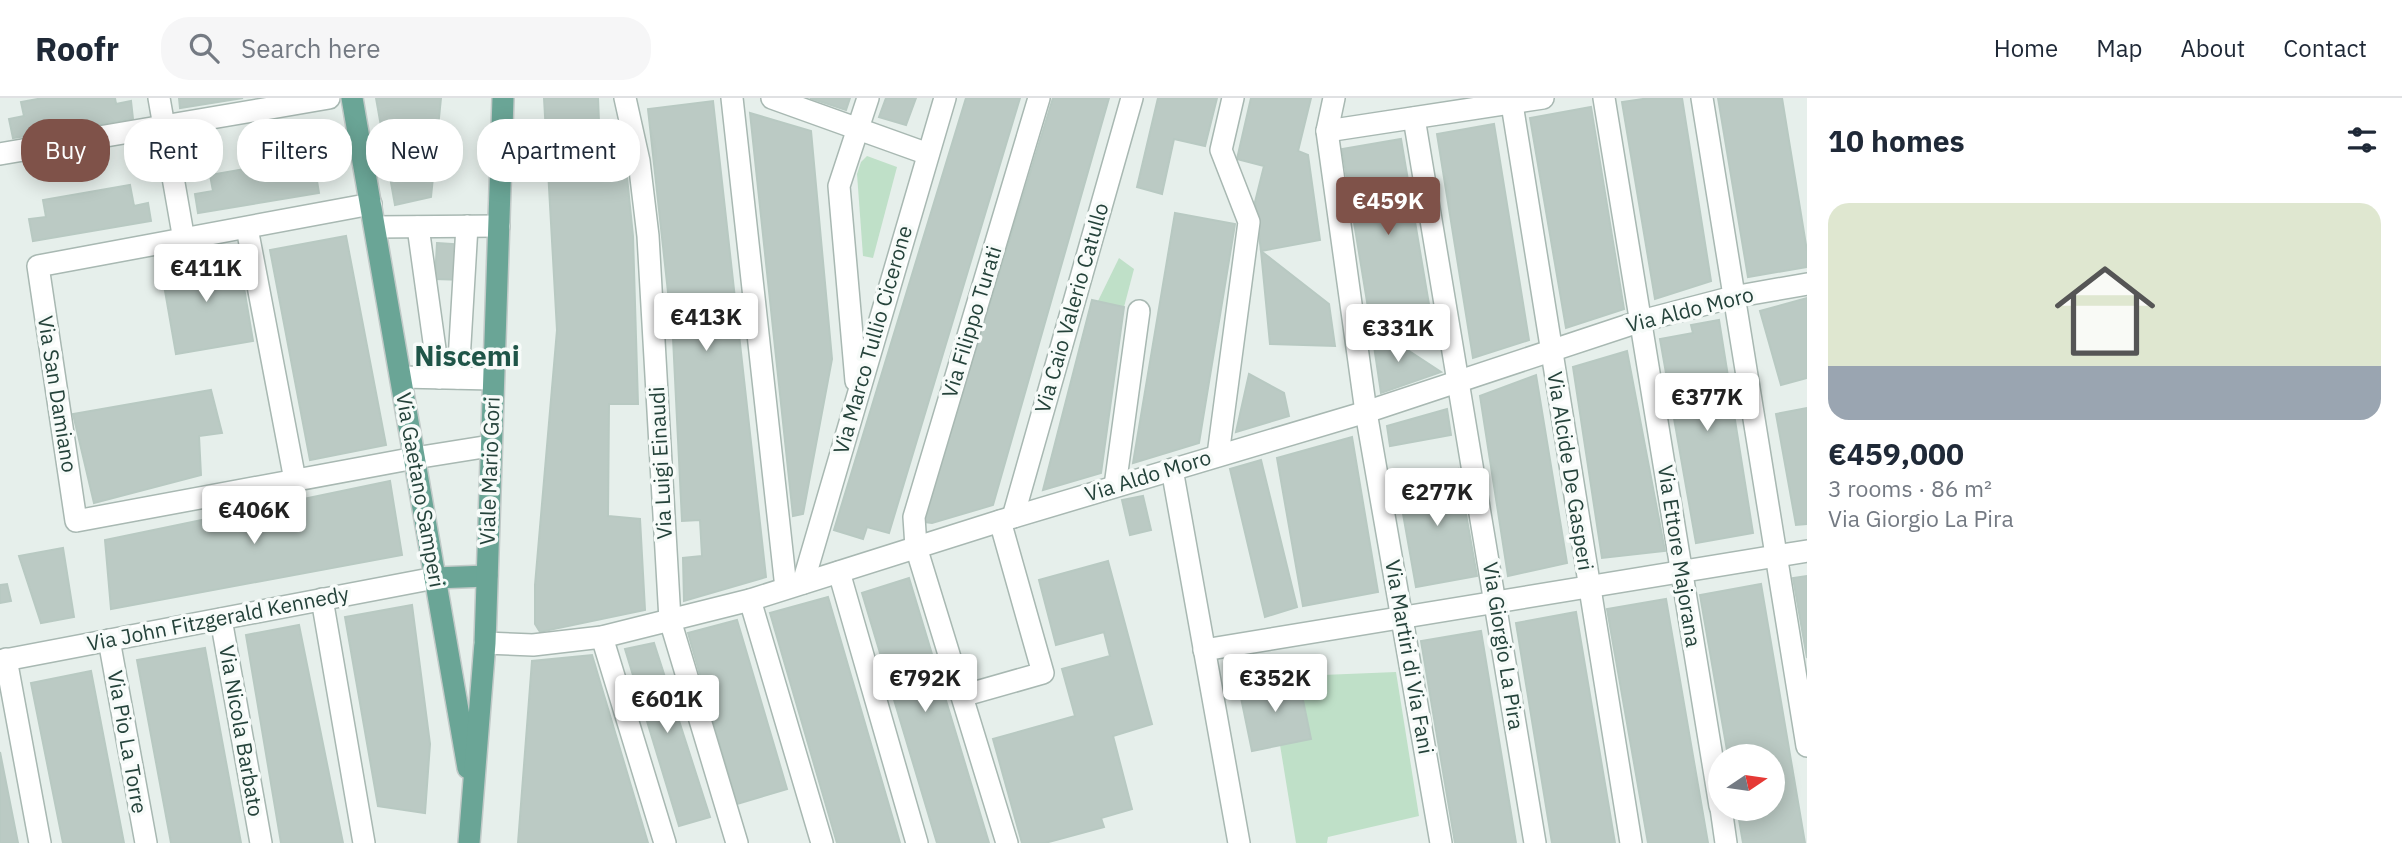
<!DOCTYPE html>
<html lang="en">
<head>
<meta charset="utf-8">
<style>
  :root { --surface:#fff; --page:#f6f6f7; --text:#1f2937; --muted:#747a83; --line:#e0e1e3; --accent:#7f5249 }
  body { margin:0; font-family:"IBM Plex Sans",sans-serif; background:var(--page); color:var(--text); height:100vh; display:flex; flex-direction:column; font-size:26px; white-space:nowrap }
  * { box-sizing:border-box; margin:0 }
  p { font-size:23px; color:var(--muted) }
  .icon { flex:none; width:38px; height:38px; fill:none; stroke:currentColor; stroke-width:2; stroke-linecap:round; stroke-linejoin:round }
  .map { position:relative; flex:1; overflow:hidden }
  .sheet { display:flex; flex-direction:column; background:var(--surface); width:595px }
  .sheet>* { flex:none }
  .hud { position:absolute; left:21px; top:21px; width:665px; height:63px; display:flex; gap:14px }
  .needle { width:46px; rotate:77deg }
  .tools { position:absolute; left:1708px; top:646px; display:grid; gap:14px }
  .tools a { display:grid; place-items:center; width:77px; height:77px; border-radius:50%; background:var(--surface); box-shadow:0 4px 18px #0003; font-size:35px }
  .price { position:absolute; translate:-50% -60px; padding:0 16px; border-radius:7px; background:#fff; color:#222; font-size:23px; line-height:46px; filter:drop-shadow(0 2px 4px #0008) }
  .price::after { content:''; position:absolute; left:50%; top:42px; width:21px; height:16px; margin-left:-10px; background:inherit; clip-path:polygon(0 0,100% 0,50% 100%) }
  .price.selected { background:var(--accent); color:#fff }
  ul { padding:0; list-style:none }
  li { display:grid; align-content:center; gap:14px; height:371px; padding:0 21px }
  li+li { border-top:2px solid var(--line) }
  li span { display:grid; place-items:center; height:217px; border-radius:21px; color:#555 }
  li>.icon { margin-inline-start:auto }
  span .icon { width:126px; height:126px; fill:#fffc; stroke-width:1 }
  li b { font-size:30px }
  h2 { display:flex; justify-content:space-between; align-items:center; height:84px; padding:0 21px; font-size:30px }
  .pill { padding:0 24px; border-radius:28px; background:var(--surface); box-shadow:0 4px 18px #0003; font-size:24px; line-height:63px }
  .pill.selected { background:var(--accent); color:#fff }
  header { display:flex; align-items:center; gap:42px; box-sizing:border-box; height:98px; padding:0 35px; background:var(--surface); border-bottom:2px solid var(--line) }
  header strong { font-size:33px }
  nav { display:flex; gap:38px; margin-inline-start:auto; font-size:24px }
  .search { width:490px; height:63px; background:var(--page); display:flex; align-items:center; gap:18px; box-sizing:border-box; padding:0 24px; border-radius:28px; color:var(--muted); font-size:26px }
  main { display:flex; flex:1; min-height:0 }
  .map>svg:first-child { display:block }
</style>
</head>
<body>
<header>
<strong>Roofr</strong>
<div class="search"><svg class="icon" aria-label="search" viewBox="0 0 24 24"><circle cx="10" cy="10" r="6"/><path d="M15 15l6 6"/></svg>Search here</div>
<nav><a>Home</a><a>Map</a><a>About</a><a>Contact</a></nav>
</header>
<main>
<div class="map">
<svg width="1807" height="745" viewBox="0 0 1807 745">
  <rect width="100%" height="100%" fill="#e6efeb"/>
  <!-- green -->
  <g fill="#bfe0c8">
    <polygon points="867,58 897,69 873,160 863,158 857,76 861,64"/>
    <polygon points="1119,160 1134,171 1124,209 1098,203"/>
    <polygon points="1396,574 1419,718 1328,739 1327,745 1296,745 1280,647 1311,640 1298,578"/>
  </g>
  <!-- building -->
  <g fill="#bbcac4" stroke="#b8c9c2" stroke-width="2">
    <polygon points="43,0 115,0 116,6 131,3 133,21 13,40 9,21 24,18 21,4"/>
    <polygon points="179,0 243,0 180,10"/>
    <polygon points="376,0 441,0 431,99 395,107"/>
    <polygon points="544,0 598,0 599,24 616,24 625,59 633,138 638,306 609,306 608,418 640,421 645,512 540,534 535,526 535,487 557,232"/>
    <polygon points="810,0 850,0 846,12"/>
    <polygon points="886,0 916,0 906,27 879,19"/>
    <polygon points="966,0 1020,0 889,435 867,429 863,441 834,432"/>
    <polygon points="1053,0 1109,0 993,407 932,425 923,424"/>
    <polygon points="1158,0 1217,0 1205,48 1174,41 1162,96 1137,89"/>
    <polygon points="1251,0 1311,0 1298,53 1308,57 1320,142 1261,153 1255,104 1264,68 1237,61"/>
    <polygon points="1650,0 1682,0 1711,183 1655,201 1622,4"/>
    <polygon points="1718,0 1782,0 1807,153 1807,169 1748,179"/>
    <polygon points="713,3 766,479 684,503 683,460 702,458 700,422 682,423 673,240 648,11"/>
    <polygon points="1591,9 1624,211 1566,230 1530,20"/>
    <polygon points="750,15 811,33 832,261 803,416 793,418"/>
    <polygon points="1494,26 1529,242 1473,260 1437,36"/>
    <polygon points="1401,41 1434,236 1403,241 1400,223 1371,228 1342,51"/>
    <polygon points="297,62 300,80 316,77 319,95 198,115 195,96 213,93 210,77"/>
    <polygon points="130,87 134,108 148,105 151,123 33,143 29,121 46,119 43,102"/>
    <polygon points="1175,115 1235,126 1199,345 1133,365"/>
    <polygon points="346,138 386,347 310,362 270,152"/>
    <polygon points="437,145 466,147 465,182 435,181"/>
    <polygon points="1261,153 1329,206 1335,248 1270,246"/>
    <polygon points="196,158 198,167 239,160 253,243 176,256 160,164"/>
    <polygon points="1807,200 1807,280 1781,287 1760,213"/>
    <polygon points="1092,202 1124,209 1101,375 1043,392"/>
    <polygon points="1719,222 1753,435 1696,445 1660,241 1693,235 1691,227"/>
    <polygon points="1371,228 1441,274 1381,295"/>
    <polygon points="1627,253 1665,453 1602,460 1573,269"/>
    <polygon points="1249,276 1284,295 1289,318 1236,334"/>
    <polygon points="1536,277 1567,465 1508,478 1480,298"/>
    <polygon points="211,292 222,335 199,338 201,377 94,405 73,316"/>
    <polygon points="1807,310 1807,426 1796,427 1776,316"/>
    <polygon points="1447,311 1451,337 1390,348 1387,328"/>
    <polygon points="1352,339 1378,494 1303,508 1277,360"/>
    <polygon points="1261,362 1297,509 1265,519 1230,371"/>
    <polygon points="1458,371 1477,478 1416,489 1397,382"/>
    <polygon points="390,383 402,457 111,511 105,442"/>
    <polygon points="1143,398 1151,432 1130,437 1122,402"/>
    <polygon points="63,450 74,519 41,525 19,458"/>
    <polygon points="1108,463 1152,626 1113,638 1132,711 1101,720 1104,729 1045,745 1022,745 993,641 1075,618 1062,571 1110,558 1104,534 1056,547 1039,482"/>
    <polygon points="1807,478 1807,560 1793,480"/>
    <polygon points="909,480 989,745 937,745 862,495"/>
    <polygon points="7,486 11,503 0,505 0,487"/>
    <polygon points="1761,486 1805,745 1743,745 1737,710 1773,710 1773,658 1728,658 1700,497"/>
    <polygon points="828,499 900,745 837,745 770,515"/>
    <polygon points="1666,501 1708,745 1648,745 1607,511"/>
    <polygon points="412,507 430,646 425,715 378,708 345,519"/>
    <polygon points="1576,514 1615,745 1552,745 1516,525"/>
    <polygon points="737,522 787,691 737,706 688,535"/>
    <polygon points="299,527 343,745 281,745 246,537"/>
    <polygon points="1481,533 1516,745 1455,745 1421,543"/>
    <polygon points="654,545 710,719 679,728 625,551"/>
    <polygon points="205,550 241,745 171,745 137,562"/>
    <polygon points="592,557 648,745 518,745 532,563"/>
    <polygon points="91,573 124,745 63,745 31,585"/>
    <polygon points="1298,578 1311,641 1252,653 1239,590"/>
    <polygon points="0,654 18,745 0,745"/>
  </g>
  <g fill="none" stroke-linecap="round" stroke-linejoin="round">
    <!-- minor casing -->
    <g stroke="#a8b8b2" stroke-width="24">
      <g id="minor">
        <polyline points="159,0 184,142"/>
        <polyline points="625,0 639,63 648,138 670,522 737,745"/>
        <polyline points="732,0 786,490"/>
        <polyline points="772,0 928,56"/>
        <polyline points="1334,0 1327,33 1366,314 1441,745"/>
        <polyline points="1511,0 1631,745"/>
        <polyline points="1604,0 1720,708"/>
        <polyline points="1702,0 1807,648"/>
        <polyline points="1414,20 1535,745"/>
        <polyline points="1327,33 1543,0"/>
        <polyline points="0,56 329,0"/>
        <polyline points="371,106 38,168 76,423 415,360 490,348"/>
        <polyline points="375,129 499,128"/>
        <polyline points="418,129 439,280"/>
        <polyline points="247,130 295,382"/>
        <polyline points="401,279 492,281"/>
        <polyline points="458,280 467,128"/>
        <polyline points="856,283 839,88 868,0"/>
        <polyline points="1218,357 1249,124 1221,52 1233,0"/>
        <polyline points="1172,371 1239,745"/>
        <polyline points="1115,388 1139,213"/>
        <polyline points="1013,419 1132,0"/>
        <polyline points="839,474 917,745"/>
        <polyline points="803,485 945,0"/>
        <polyline points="322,501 364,745"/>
        <polyline points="750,502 822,745"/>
        <polyline points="221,521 261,745"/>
        <polyline points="602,539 665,745"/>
        <polyline points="109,542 146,745"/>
        <polyline points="485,545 533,547 602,539 750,502 1000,423 1366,314 1641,223 1733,199 1807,186"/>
        <polyline points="1204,552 1807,453"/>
        <polyline points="6,561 40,745"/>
        <polyline points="0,563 435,480"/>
        <polyline points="962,598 1043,575 1000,423"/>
        <polyline points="1721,710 1726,745"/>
        <polyline points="1007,745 916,449 914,419 1039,0"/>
      </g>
    </g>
    <!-- major casing -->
    <g stroke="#c2cac8" stroke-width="24">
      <g id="major">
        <polyline points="352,0 468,670"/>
        <polyline points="435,480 487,478"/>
        <polyline points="469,745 485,545 503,0"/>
      </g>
    </g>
    <!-- minor -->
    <use href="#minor" stroke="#fff" stroke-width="21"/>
    <!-- major -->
    <use href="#major" stroke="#6aa596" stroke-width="21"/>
  </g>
  <g text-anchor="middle" stroke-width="7" stroke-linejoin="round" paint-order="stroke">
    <!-- street labels -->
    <g font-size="21" fill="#24423a" stroke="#f7fbf9">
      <text transform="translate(1072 210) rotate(-74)" y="7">Via Caio Valerio Catullo</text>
      <text transform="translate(1690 212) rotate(-14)" y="7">Via Aldo Moro</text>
      <text transform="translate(972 224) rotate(-73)" y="7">Via Filippo Turati</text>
      <text transform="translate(873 242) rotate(-74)" y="7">Via Marco Tullio Cicerone</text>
      <text transform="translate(57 296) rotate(81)" y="7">Via San Damiano</text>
      <text transform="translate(661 365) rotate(-93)" y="7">Via Luigi Einaudi</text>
      <text transform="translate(490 373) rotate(-88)" y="7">Viale Mario Gori</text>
      <text transform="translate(1570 373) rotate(81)" y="7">Via Alcide De Gasperi</text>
      <text transform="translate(1148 378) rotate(-17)" y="7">Via Aldo Moro</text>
      <text transform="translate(420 392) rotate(80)" y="7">Via Gaetano Samperi</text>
      <text transform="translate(1679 458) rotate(81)" y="7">Via Ettore Majorana</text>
      <text transform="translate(218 521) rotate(-11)" y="7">Via John Fitzgerald Kennedy</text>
      <text transform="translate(1503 548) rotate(81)" y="7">Via Giorgio La Pira</text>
      <text transform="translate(1409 559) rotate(80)" y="7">Via Martiri di Via Fani</text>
      <text transform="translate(241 633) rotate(80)" y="7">Via Nicola Barbato</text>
      <text transform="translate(127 644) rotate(80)" y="7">Via Pio La Torre</text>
    </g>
    <!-- district labels -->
    <g font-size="28" font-weight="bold" fill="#1f5548" stroke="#f7fbf9">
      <text x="467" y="268">Niscemi</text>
    </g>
  </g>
</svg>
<div class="tools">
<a><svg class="needle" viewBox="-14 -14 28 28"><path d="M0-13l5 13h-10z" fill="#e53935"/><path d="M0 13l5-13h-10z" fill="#747a83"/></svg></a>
</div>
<b class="price selected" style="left:1388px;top:139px">€459K</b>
<b class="price" style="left:206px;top:206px">€411K</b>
<b class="price" style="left:706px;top:255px">€413K</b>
<b class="price" style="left:1398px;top:266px">€331K</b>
<b class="price" style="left:1707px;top:335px">€377K</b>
<b class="price" style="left:1437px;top:430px">€277K</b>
<b class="price" style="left:254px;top:448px">€406K</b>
<b class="price" style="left:925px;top:616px">€792K</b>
<b class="price" style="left:1275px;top:616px">€352K</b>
<b class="price" style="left:667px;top:637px">€601K</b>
<div class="hud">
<a class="pill selected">Buy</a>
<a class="pill">Rent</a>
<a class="pill">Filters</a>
<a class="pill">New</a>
<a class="pill">Apartment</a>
</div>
</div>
<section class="sheet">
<h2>10 homes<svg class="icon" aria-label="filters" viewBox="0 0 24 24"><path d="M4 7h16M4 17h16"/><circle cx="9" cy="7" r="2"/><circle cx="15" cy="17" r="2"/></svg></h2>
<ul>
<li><span style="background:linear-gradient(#dfe7d0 75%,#9aa5b1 0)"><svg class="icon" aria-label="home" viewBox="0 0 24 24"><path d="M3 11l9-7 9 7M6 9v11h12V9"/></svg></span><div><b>€459,000</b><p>3 rooms · 86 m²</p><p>Via Giorgio La Pira</p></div></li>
</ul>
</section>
</main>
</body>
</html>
